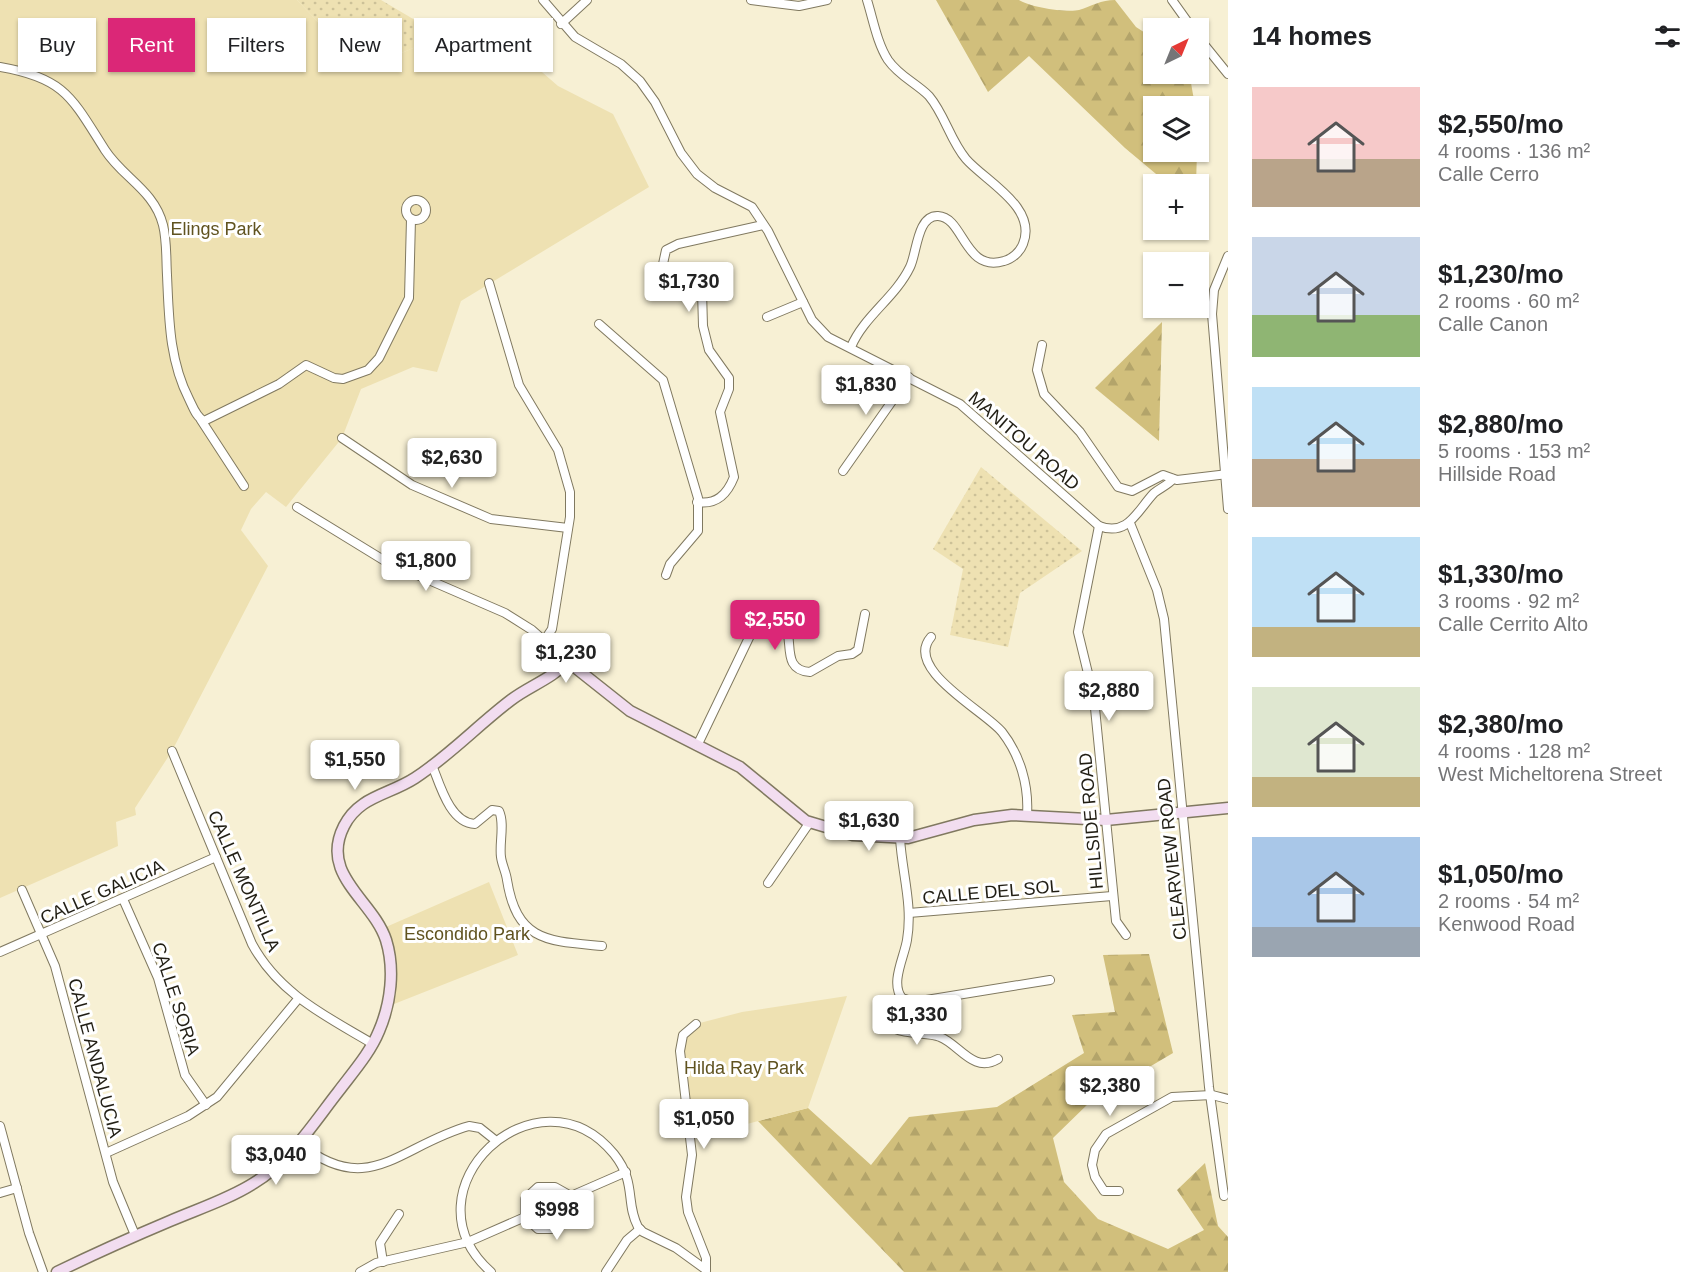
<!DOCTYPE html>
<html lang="en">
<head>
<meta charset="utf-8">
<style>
  :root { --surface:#fff; --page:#f2f2f2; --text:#202124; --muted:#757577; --accent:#db2777 }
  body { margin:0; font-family:Helvetica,sans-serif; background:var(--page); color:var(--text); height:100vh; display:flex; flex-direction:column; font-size:22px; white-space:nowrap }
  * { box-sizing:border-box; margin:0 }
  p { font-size:20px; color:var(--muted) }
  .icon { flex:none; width:33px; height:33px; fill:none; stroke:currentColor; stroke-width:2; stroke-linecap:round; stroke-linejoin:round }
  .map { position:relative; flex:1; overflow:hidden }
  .details { display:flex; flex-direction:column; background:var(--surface); width:480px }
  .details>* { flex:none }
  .hud { position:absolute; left:18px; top:18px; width:570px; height:54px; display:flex; gap:12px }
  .needle { width:39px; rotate:43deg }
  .fabs { position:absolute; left:1143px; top:18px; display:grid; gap:12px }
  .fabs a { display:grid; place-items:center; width:66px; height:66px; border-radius:0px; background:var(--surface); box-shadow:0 2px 4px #0004; font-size:30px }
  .price { position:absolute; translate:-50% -51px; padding:0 14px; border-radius:6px; background:#fff; color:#222; font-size:20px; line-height:39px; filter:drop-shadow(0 2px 3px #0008) }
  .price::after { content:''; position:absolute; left:50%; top:36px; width:18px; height:14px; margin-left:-9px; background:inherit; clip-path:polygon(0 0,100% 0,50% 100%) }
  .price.selected { background:var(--accent); color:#fff }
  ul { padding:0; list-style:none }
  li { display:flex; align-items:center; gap:18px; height:150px; padding:0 24px }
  li span { display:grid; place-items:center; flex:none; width:168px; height:120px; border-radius:0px; color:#555 }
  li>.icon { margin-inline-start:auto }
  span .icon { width:72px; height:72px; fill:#fffc; stroke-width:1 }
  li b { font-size:26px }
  h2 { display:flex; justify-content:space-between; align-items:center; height:72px; padding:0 24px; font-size:26px }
  .chip { padding:0 21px; border-radius:0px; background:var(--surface); box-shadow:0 2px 4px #0004; font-size:21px; line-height:54px }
  .chip.selected { background:var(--accent); color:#fff }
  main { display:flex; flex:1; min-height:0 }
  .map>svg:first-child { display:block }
</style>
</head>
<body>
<main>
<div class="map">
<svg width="1228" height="1272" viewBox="0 0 1228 1272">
  <defs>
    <pattern id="grass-dots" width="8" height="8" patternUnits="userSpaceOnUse" patternTransform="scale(1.5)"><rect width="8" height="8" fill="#eee1b2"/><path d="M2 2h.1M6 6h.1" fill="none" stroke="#ccc198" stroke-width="1.8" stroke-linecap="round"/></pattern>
    <pattern id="forest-firs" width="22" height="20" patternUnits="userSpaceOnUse" patternTransform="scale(1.5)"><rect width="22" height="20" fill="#d1bf7c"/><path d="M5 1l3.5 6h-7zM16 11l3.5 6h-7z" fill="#b3a46a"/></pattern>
  </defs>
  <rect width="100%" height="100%" fill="#f7f0d4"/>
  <!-- grass -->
  <g fill="url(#grass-dots)">
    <polygon points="297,0 381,0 442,36 363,69"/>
    <polygon points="981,467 1082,551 1020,593 1008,647 950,635 963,569 933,549"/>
  </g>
  <!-- forest -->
  <g fill="url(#forest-firs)">
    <path d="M936,0H1019C1029,7 1067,13 1079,10C1092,6 1101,0 1115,0L1136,27L1153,38L1154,74H1184L1191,83L1195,106H1154V152H1197L1196,184H1168L1125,148L1029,56L988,92Z"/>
    <polygon points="1162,322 1159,441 1095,388"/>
    <polygon points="1149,954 1173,1053 1090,1102 1053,1138 1064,1182 1098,1219 1168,1249 1204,1230 1177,1190 1205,1163 1218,1226 1228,1237 1228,1272 904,1272 758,1121 808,1108 871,1165 909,1117 997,1107 1084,1053 1072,1015 1115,1012 1103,955"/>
  </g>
  <!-- park -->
  <g fill="#eee1b2">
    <polygon points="0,0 297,0 363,69 442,36 496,32 558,86 613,114 649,187 461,301 437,372 413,367 361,389 342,438 286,507 266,492 251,509 241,530 268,566 172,751 135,808 136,815 116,822 118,846 0,898"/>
    <path d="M489,882L518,955L394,1004C397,977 397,952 386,927Z"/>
    <polygon points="847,996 808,1108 690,1139 682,1038 696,1024 742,1012"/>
  </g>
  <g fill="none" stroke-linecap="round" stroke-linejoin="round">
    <!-- street casing -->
    <g stroke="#807960" stroke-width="10">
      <g id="street">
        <path d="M543,0L575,37L621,64L640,81L655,102L681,153L697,174L715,188L752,207L768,231L812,320L828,337L960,404L1099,526C1128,537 1137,511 1154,493C1160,488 1168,485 1173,479"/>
        <polyline points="751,0 799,6 827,0"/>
        <polyline points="1172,0 1192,28"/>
        <polyline points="561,24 587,0"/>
        <polyline points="1198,37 1228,74"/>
        <path d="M0,67C65,78 72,98 105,150C123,178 154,190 163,225C167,241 166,258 167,275C169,318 169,360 189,399C193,407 196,417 204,421L279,384L306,365L334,378L343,379L368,370L379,358L409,298L411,219"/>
        <circle cx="416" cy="210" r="10"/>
        <polyline points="1228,256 1214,290 1212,314 1228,509"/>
        <polyline points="489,283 519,385 558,450 570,492 570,517 552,629 544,641"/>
        <polyline points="767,317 803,302"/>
        <polyline points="599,324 663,380 698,498 698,531 670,564 666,575"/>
        <polyline points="1042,345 1037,370 1044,394 1080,432 1118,487 1132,491 1163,475 1177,480 1228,474"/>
        <path d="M851,347C864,316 895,298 910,267C917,253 917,215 938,216C964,217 964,273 1004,261C1012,259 1020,252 1023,244C1038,207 985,181 966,159C950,140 945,115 929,96C916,83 899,76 888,60C877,43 873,19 867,0"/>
        <polyline points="201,420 244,486"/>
        <polyline points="342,438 412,485 491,519 568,528"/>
        <polyline points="843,471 909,377"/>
        <path d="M697,502C716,505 727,495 734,477L720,412L729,389V378L709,350L703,326L702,291L697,285L668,273L663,264L666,250L678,244L763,225"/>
        <polyline points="297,507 385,561 505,613 532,630 567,661"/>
        <polyline points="1130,523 1157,590 1164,619 1209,1087 1224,1196"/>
        <polyline points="1099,526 1078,632 1094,698 1116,921 1126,935"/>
        <path d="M931,637C903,669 985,711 1002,732C1020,755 1029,785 1027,815"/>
        <path d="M697,746L757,621L768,617L783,622C796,637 779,670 810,672L838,656L852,654L858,650L865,614"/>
        <path d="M172,751L252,944C279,994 326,1016 373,1044"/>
        <path d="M432,765C440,785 450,823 475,824L492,810L499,811C505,824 499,843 501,857C502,865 506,872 507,880C517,942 548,941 602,946"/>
        <path d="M900,838C902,873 913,905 907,940C904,958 890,983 902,998L914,1002L1050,980"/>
        <polyline points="768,883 810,822"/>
        <polyline points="22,890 55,966 113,1182 135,1235"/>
        <polyline points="123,899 158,978 185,1075 206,1105"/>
        <polyline points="909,913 1112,896"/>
        <polyline points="0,952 216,857"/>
        <path d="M900,996L885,1012C884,1039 924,1030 940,1037C959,1044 973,1074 998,1059"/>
        <polyline points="696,1024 683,1035 680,1051 692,1155 686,1197 688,1212 706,1258 706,1271"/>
        <polyline points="0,1126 29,1233 43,1272"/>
        <path d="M299,1143C369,1200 400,1145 469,1126L480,1128L495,1140"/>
        <polyline points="106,1153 188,1116 217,1097 298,999"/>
        <polyline points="1119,1191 1104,1191 1095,1177 1092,1165 1095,1150 1106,1134 1172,1097 1212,1095 1228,1099"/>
        <polyline points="0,1193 17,1188"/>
        <polyline points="525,1217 538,1229 555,1229 566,1219 571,1196"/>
        <polyline points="383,1262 380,1243 399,1214"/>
        <polyline points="360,1272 376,1263 468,1242 525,1217 525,1199 538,1187 555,1187 571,1196 626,1172"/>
        <path d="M491,1272C399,1190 538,1061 614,1154C637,1183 625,1202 638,1227L643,1232L676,1248L705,1269"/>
        <polyline points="606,1272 627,1240 640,1229"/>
      </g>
    </g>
    <!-- secondary casing -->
    <g stroke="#807960" stroke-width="13">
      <path id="secondary" d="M57,1272C94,1254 132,1237 170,1221C198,1209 229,1199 254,1183C290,1161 313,1124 338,1092C353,1072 370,1053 379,1031C391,1003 395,969 386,940C373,900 319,875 344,826C359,796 389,795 415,778C449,756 478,725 511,700C529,686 554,678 567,661L630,711L740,767L806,821L853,835L908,838L974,820L1012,815L1106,820L1228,808"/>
    </g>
    <!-- street -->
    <use href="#street" stroke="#fff" stroke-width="8"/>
    <!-- secondary -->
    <use href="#secondary" stroke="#f2ddf0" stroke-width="10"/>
  </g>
  <g text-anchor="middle" stroke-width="6" stroke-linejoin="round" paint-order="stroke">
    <!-- park labels -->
    <g font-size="18" fill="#605320" stroke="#fff">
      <text x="216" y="235">Elings Park</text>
      <text x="467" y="940">Escondido Park</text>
      <text x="744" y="1074">Hilda Ray Park</text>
    </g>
    <!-- street labels -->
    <g font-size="18" fill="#211e14" stroke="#fff">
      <text transform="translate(1024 441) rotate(41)" y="6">MANITOU ROAD</text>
      <text transform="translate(1091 821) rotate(-95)" y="6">HILLSIDE ROAD</text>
      <text transform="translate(1172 859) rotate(-96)" y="6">CLEARVIEW ROAD</text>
      <text transform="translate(244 881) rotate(66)" y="6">CALLE MONTILLA</text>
      <text transform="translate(102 892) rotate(-24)" y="6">CALLE GALICIA</text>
      <text transform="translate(991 892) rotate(-5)" y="6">CALLE DEL SOL</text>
      <text transform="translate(176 999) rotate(72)" y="6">CALLE SORIA</text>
      <text transform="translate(95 1058) rotate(75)" y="6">CALLE ANDALUCIA</text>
    </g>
  </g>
</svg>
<div class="fabs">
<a><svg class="needle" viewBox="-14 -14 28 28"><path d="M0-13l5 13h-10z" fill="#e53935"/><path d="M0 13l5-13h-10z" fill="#757577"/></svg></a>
<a><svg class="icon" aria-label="layers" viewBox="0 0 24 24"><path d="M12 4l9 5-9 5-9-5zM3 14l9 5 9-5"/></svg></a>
<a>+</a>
<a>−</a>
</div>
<b class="price" style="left:689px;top:313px">$1,730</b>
<b class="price" style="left:866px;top:416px">$1,830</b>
<b class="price" style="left:452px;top:489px">$2,630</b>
<b class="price" style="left:426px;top:592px">$1,800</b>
<b class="price selected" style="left:775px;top:651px">$2,550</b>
<b class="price" style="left:566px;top:684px">$1,230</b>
<b class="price" style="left:1109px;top:722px">$2,880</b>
<b class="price" style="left:355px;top:791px">$1,550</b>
<b class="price" style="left:869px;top:852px">$1,630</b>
<b class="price" style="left:917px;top:1046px">$1,330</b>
<b class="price" style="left:1110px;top:1117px">$2,380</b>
<b class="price" style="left:704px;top:1150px">$1,050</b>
<b class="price" style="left:276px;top:1186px">$3,040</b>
<b class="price" style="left:557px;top:1241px">$998</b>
<div class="hud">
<a class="chip">Buy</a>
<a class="chip selected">Rent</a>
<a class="chip">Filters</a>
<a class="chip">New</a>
<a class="chip">Apartment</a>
</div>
</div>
<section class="details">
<h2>14 homes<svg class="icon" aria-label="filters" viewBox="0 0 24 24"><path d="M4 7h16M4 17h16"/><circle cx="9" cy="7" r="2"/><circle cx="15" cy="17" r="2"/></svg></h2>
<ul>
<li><span style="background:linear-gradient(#f6c9c9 60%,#b9a48a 0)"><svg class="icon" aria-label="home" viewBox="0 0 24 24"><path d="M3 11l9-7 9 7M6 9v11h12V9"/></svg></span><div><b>$2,550/mo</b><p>4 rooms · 136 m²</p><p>Calle Cerro</p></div></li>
<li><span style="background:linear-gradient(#c9d6e8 65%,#8fb573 0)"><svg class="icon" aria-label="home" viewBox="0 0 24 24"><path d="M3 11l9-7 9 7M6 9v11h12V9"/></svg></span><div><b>$1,230/mo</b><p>2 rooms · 60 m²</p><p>Calle Canon</p></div></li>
<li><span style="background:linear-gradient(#bfe0f5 60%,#b9a48a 0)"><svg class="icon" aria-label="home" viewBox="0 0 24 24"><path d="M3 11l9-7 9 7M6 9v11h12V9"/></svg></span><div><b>$2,880/mo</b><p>5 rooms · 153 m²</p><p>Hillside Road</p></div></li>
<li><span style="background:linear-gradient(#bfe0f5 75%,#c2b280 0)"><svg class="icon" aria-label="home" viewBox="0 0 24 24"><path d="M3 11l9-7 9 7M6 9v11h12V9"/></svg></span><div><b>$1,330/mo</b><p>3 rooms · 92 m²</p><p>Calle Cerrito Alto</p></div></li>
<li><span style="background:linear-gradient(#dfe7d0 75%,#c2b280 0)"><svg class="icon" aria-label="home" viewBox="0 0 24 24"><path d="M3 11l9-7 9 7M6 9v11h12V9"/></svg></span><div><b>$2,380/mo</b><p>4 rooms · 128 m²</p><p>West Micheltorena Street</p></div></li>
<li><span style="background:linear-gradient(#a9c7e8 75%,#9aa5b1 0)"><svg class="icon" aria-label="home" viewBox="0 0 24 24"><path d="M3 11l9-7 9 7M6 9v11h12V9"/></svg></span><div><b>$1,050/mo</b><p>2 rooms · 54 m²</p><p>Kenwood Road</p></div></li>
</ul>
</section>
</main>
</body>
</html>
